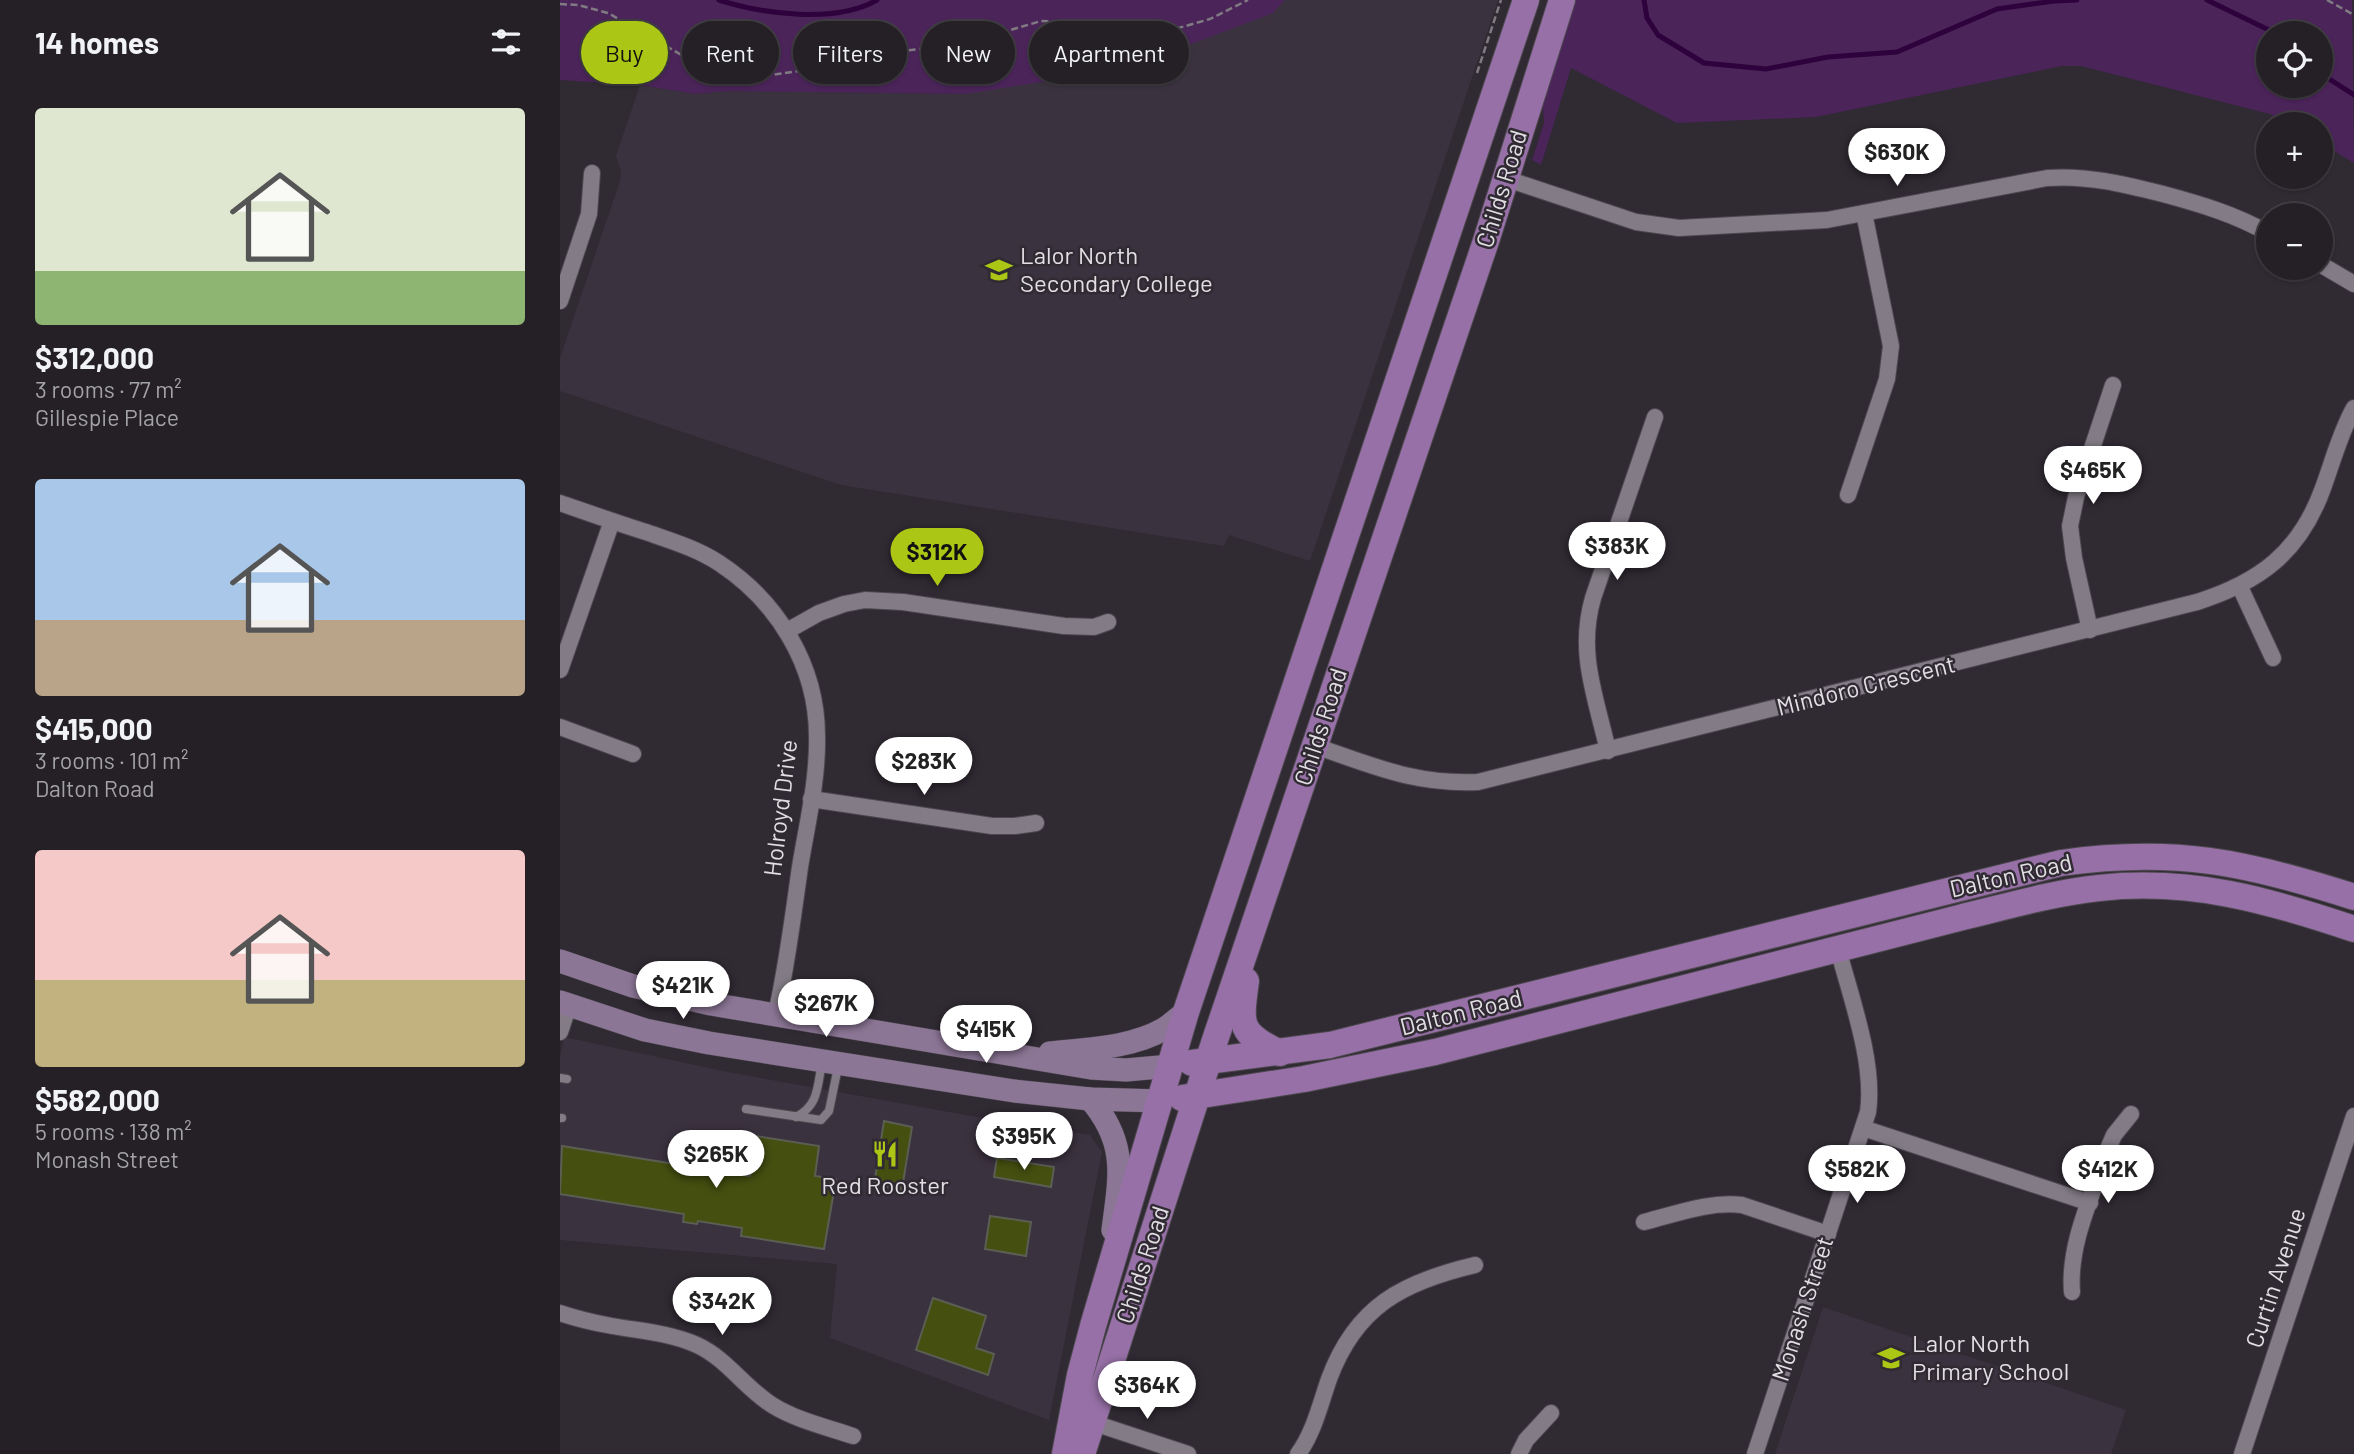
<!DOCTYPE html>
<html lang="en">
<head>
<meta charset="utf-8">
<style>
  :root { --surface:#242026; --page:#302d32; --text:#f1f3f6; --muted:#a3a3a7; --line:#413e43; --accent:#abc614 }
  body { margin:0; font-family:Barlow,sans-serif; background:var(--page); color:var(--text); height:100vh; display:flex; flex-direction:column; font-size:26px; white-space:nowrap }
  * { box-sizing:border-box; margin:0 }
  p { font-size:23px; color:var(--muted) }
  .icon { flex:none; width:38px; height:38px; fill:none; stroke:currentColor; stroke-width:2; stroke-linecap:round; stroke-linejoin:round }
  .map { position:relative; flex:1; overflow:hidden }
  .sheet { display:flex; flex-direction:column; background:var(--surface); width:560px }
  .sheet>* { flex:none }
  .banner { position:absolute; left:21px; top:21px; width:665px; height:63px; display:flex; gap:14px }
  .buttons { position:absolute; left:1696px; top:21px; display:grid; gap:14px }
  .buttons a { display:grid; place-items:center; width:77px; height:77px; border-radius:50%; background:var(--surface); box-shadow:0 2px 5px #0004,0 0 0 2px var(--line); font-size:35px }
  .price { position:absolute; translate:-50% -60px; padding:0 16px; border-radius:24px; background:#fff; color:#222; font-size:23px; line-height:46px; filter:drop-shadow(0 2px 4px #0008) }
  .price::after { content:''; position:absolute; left:50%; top:42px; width:21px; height:16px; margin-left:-10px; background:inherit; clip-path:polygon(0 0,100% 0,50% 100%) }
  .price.on { background:var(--accent); color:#111 }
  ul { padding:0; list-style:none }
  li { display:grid; align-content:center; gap:14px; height:371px; padding:0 35px }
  li span { display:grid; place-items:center; height:217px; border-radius:7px; color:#555 }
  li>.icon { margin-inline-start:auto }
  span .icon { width:126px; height:126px; fill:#fffc; stroke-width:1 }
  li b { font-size:30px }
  h2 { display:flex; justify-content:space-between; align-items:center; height:84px; padding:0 35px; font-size:30px }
  .tag { padding:0 24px; border-radius:32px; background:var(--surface); box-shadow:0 2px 5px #0004,0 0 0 2px var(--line); font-size:24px; line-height:63px }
  .tag.on { background:var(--accent); color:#111 }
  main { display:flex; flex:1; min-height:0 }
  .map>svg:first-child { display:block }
</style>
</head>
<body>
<main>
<section class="sheet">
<h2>14 homes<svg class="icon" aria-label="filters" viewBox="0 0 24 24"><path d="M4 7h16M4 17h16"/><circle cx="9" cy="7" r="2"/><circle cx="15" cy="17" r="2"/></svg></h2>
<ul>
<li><span style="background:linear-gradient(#dfe7d0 75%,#8fb573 0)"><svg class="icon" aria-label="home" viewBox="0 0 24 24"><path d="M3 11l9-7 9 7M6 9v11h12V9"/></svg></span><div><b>$312,000</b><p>3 rooms · 77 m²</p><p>Gillespie Place</p></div></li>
<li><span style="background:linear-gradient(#a9c7e8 65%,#b9a48a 0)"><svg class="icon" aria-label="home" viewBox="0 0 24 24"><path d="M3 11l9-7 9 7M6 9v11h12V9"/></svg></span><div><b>$415,000</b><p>3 rooms · 101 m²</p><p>Dalton Road</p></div></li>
<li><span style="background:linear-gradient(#f6c9c9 60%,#c2b280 0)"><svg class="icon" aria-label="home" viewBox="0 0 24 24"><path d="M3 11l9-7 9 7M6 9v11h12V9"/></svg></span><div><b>$582,000</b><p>5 rooms · 138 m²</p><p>Monash Street</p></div></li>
</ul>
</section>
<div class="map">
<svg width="1794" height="1454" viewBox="0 0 1794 1454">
  <rect width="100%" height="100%" fill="#302a33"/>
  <!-- built -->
  <g fill="#3b323f">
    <polygon points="725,0 938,0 750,561 669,535 664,546 281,485 0,391 0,358 60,181 61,172 56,156 80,85 135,94 168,91 405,94 713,13"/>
    <polygon points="4,1037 168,1072 411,1116 530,1135 542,1152 489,1420 270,1338 277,1264 0,1240 0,1057"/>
    <polygon points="1263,1307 1566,1410 1551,1454 1215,1454"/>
  </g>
  <!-- green -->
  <g fill="#4b245a" fill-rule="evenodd">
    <polygon points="0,0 725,0 713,13 565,69 405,94 168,91 135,94 80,85 0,80"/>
    <path d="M1010,0H1792L1794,163L1761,143L1760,124H1729L1710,114L1521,66H1502L1256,117L1117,123L1011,68L981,165L972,160L984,123L982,93ZM1708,33H1760V86H1708Z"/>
  </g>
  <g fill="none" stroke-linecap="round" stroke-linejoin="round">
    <!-- stream -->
    <g stroke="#2e023d" stroke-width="5">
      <path d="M159,0C203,14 275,24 317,0"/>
      <polyline points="1084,0 1087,18 1098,35 1144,63 1206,69 1268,57 1337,52 1437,9 1494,1 1517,0"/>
      <polyline points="1647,0 1715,33"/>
      <polyline points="1760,73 1794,95"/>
    </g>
  </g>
  <!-- building -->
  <g fill="#444f10" stroke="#5b5e53" stroke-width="2">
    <polygon points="324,1121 352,1127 342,1189 314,1185"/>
    <polygon points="196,1136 259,1146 255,1176 276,1179 264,1249 181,1236 182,1228 138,1221 137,1224 123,1222 124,1214 0,1194 2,1146 190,1176"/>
    <polygon points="437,1158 494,1167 491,1187 434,1177"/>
    <polygon points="430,1216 471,1222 466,1256 425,1249"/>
    <polygon points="373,1298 426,1316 416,1348 434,1354 428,1375 356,1350"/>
  </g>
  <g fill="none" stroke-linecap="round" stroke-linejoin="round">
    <!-- lane casing -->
    <g stroke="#4d484f" stroke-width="10">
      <g id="lane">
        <polyline points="0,1078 7,1079"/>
        <polyline points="186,1109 261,1120 269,1111 278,1067"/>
        <path d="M236,1117C259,1105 257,1087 262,1063"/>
        <polyline points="0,1118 2,1118"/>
      </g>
    </g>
    <!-- street casing -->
    <g stroke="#4d484f" stroke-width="18">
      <g id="street">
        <path d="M947,179L1076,222L1119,228L1267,220L1487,178C1527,175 1563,184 1603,194C1640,204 1674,214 1708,233"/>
        <polyline points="1760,264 1794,284"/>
        <polyline points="0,301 29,214 32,173"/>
        <polyline points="1288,495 1327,379 1331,346 1304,213"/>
        <path d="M0,503C29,513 57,523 86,532C111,541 136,548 159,563C217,601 257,665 257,736C258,780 247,824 240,867C233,916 227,966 216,1014"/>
        <polyline points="1680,587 1713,658"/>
        <polyline points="1530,630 1514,558 1510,526 1516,497 1553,385"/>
        <polyline points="227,631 259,613 284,604 305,600 343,602 504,626 534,627 548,622"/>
        <polyline points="0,670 52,521"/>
        <polyline points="0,727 73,754"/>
        <path d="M755,746C814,766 855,785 918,782L1637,602C1700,582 1740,552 1763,488C1773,461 1780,433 1794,408"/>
        <path d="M1048,751C1036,697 1017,653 1033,598L1095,417"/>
        <polyline points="251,799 432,826 455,826 476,823"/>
        <polyline points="0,1032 9,1005"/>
        <polyline points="1303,1128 1530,1203"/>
        <path d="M1084,1222C1116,1214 1149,1201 1182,1205L1268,1234"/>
        <path d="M1512,1292C1508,1244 1533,1194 1548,1149L1554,1135L1571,1114"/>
        <path d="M0,1313C15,1318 31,1322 47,1325C77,1331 108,1332 137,1345C167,1359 184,1387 212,1405C236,1420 266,1427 293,1436"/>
        <polyline points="534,1423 628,1454"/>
        <path d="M738,1454C754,1432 760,1405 769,1379C796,1306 843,1282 915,1265"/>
        <polyline points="959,1454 966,1440 991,1413"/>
        <path d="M1195,1454L1308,1112C1315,1063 1291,998 1278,949"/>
        <polyline points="1682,1454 1794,1116"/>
      </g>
    </g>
    <!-- secondary casing -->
    <g stroke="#4d484f" stroke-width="24">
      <g id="secondary">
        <polyline points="0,961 73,986 151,1004 531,1068 566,1070 611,1066"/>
        <polyline points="0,1002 85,1030 149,1043 454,1091 530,1099 601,1101"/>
        <path d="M490,1053C527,1049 571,1048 604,1029C612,1024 619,1017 626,1012"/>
        <path d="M530,1099C568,1143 560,1176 553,1230"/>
      </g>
    </g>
    <!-- primary casing -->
    <g stroke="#4d484f" stroke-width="28">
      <g id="primary">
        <path d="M686,981C680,1025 678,1033 720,1053"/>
        <path d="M632,1063L770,1045L1501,863C1614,847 1686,862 1794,897"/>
        <path d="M622,1098L744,1079L875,1052L1399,918C1445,907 1492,893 1539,888C1631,878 1708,900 1794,929"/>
        <polyline points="505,1454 520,1375 533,1326 626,1012 966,0"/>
        <polyline points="522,1454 655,1040 926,241 1002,0"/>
      </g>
    </g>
    <!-- path -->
    <g stroke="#807b83" stroke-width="2.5" stroke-dasharray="7 3.5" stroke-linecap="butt">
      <polyline points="1767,0 1794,15"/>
      <polyline points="0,4 18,5 48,13 141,66 183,76 205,76 245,70 298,56 403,44 481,21 507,22 568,33 608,31 650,19 688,0"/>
      <polyline points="917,73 941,0"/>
    </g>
    <!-- lane -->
    <use href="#lane" stroke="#837c86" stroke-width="8"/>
    <!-- street -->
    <use href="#street" stroke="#837c86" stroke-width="16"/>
    <!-- secondary -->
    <use href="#secondary" stroke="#8c7696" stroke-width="23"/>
    <!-- primary -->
    <use href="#primary" stroke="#9670a6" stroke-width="26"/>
  </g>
  <!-- icons -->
  <defs>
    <g id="school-bare" transform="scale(2.1)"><path d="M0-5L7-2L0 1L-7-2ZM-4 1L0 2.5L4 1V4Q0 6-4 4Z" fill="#abc614" stroke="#302a33" stroke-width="2.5" paint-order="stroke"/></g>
    <g id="restaurant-bare" transform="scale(2.1)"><path d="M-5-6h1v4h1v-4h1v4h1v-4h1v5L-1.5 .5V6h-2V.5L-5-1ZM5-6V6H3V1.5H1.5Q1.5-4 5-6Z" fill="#abc614" stroke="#302a33" stroke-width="2.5" paint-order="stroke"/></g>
  </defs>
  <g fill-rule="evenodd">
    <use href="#school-bare" x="439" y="270"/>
    <use href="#restaurant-bare" x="325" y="1154"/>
    <use href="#school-bare" x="1331" y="1358"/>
  </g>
  <g text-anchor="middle" stroke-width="5" stroke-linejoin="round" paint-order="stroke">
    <!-- street labels -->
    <g font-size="24" fill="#e2dee4" stroke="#302a33">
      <text transform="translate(942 189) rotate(-73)" y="8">Childs Road</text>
      <text transform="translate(1306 686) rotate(-14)" y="8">Mindoro Crescent</text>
      <text transform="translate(761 727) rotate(-72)" y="8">Childs Road</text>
      <text transform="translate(221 808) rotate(-83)" y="8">Holroyd Drive</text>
      <text transform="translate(1451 876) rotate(-13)" y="8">Dalton Road</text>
      <text transform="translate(901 1013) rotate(-14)" y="8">Dalton Road</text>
      <text transform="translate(583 1265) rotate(-72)" y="8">Childs Road</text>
      <text transform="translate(1716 1278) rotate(-72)" y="8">Curtin Avenue</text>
      <text transform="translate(1243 1309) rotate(-72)" y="8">Monash Street</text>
    </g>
    <!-- poi labels -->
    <g font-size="24" fill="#e2dee4" stroke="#302a33" text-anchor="start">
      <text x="460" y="264">Lalor North<tspan x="460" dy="28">Secondary College</tspan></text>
      <text x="325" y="1194" text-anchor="middle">Red Rooster</text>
      <text x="1352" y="1352">Lalor North<tspan x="1352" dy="28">Primary School</tspan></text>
    </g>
  </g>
</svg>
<div class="buttons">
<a><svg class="icon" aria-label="locate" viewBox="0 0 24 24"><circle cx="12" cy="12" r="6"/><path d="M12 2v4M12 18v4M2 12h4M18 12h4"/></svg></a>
<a>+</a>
<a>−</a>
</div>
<b class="price" style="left:1337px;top:188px">$630K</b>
<b class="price" style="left:1533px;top:506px">$465K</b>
<b class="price" style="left:1057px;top:582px">$383K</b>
<b class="price on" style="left:377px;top:588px">$312K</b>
<b class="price" style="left:364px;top:797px">$283K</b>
<b class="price" style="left:123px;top:1021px">$421K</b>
<b class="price" style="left:266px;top:1039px">$267K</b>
<b class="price" style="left:426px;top:1065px">$415K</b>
<b class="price" style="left:464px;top:1172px">$395K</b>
<b class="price" style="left:156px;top:1190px">$265K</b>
<b class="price" style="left:1297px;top:1205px">$582K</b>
<b class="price" style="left:1548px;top:1205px">$412K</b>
<b class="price" style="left:162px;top:1337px">$342K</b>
<b class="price" style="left:587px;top:1421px">$364K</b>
<div class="banner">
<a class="tag on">Buy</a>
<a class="tag">Rent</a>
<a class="tag">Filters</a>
<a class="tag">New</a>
<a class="tag">Apartment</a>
</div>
</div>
</main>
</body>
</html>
